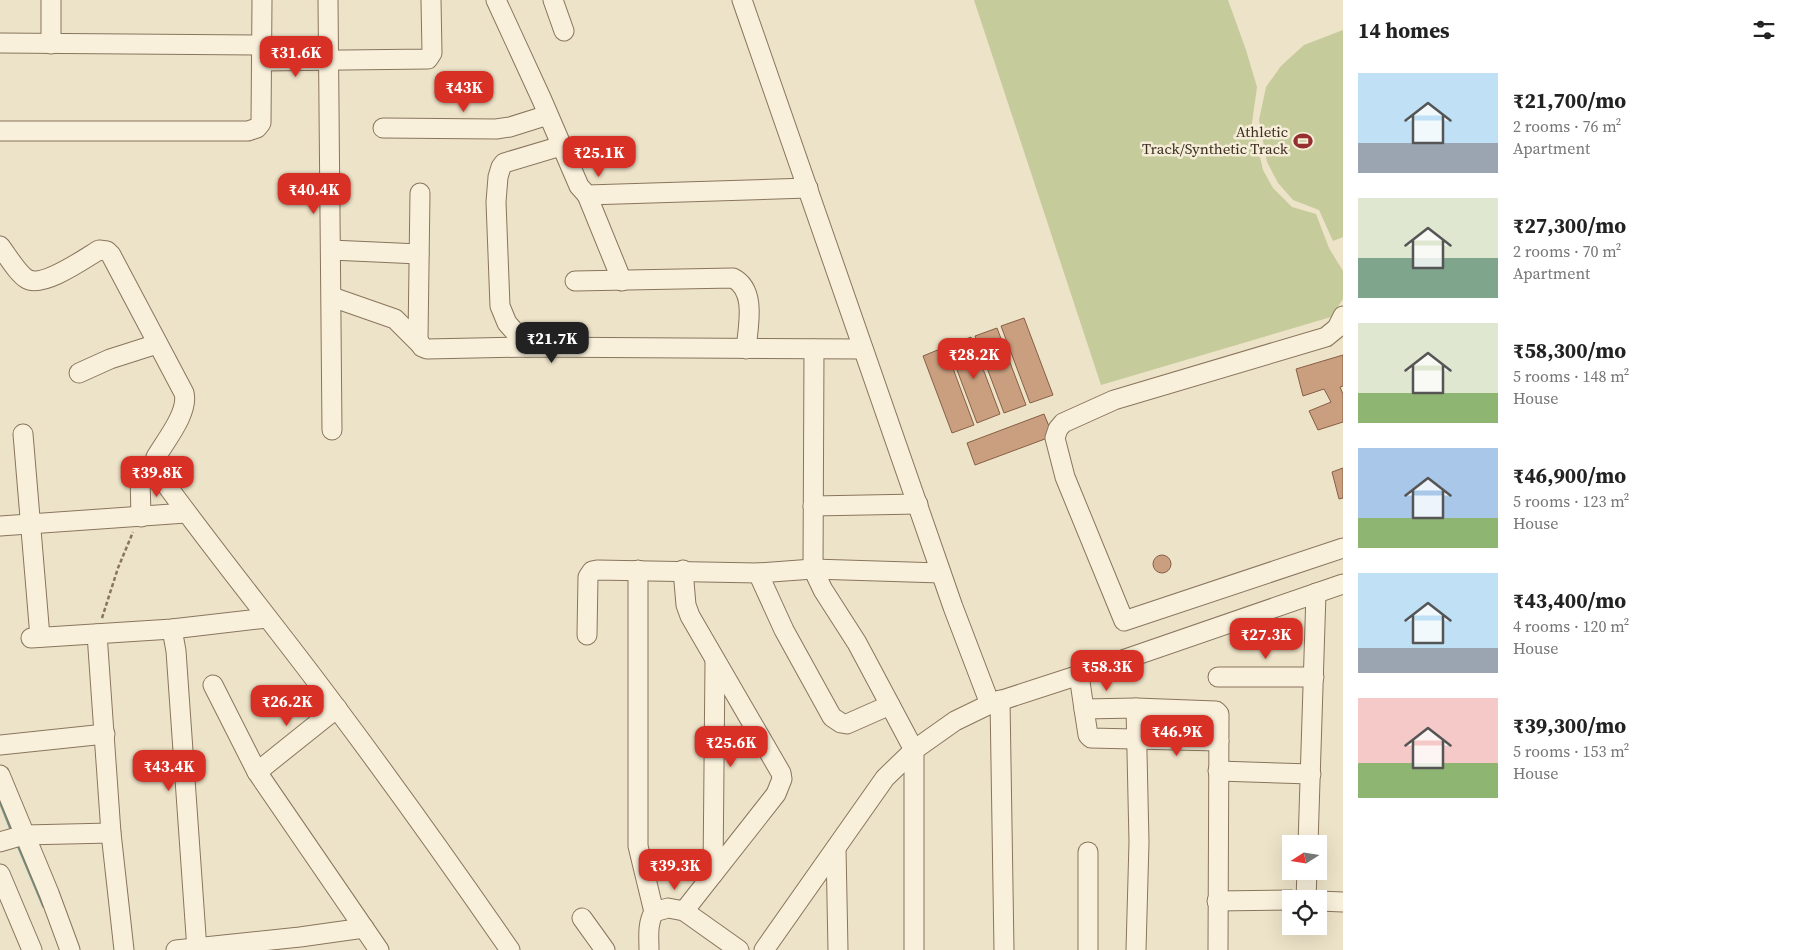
<!DOCTYPE html>
<html lang="en">
<head>
<meta charset="utf-8">
<style>
  :root { --surface:#fff; --page:#f2f2f2; --text:#222; --muted:#767676; --accent:#d93025 }
  body { margin:0; font-family:"Source Serif 4",serif; background:var(--page); color:var(--text); height:100vh; display:flex; flex-direction:column; font-size:19px; white-space:nowrap }
  * { box-sizing:border-box; margin:0 }
  p { font-size:16px; color:var(--muted) }
  .icon { flex:none; width:28px; height:28px; fill:none; stroke:currentColor; stroke-width:2; stroke-linecap:round; stroke-linejoin:round }
  .map { position:relative; flex:1; overflow:hidden }
  .panel { display:flex; flex-direction:column; background:var(--surface); width:450px }
  .panel>* { flex:none }
  .needle { width:32px; rotate:258deg }
  .tools { position:absolute; left:1282px; top:835px; display:grid; gap:10px }
  .tools a { display:grid; place-items:center; width:45px; height:45px; border-radius:0px; background:var(--surface); box-shadow:0 5px 20px #0002; font-size:25px }
  .price { position:absolute; translate:-50% -42px; padding:0 11px; border-radius:10px; background:var(--accent); color:#fff; font-size:16px; line-height:32px; filter:drop-shadow(0 1px 2px #0008) }
  .price::after { content:''; position:absolute; left:50%; top:30px; width:15px; height:11px; margin-left:-8px; background:inherit; clip-path:polygon(0 0,100% 0,50% 100%) }
  .price.active { background:#222; color:#fff }
  ul { padding:0; list-style:none }
  li { display:flex; align-items:center; gap:15px; height:125px; padding:0 15px }
  li span { display:grid; place-items:center; flex:none; width:140px; height:100px; border-radius:0px; color:#555 }
  li>.icon { margin-inline-start:auto }
  span .icon { width:60px; height:60px; fill:#fffc; stroke-width:1 }
  li b { font-size:21px }
  h2 { display:flex; justify-content:space-between; align-items:center; height:60px; padding:0 15px; font-size:21px }
  main { display:flex; flex:1; min-height:0 }
  .map>svg:first-child { display:block }
</style>
</head>
<body>
<main>
<div class="map">
<svg width="1343" height="950" viewBox="0 0 1343 950">
  <rect width="100%" height="100%" fill="#ede3c8"/>
  <!-- green -->
  <g fill="#c5cb9b">
    <polygon points="974,0 1228,0 1246,50 1257,87 1252,123 1263,170 1273,188 1292,207 1316,214 1329,248 1343,271 1343,299 1331,317 1101,385"/>
    <polygon points="1343,30 1343,237 1333,241 1319,210 1293,200 1278,183 1267,162 1259,120 1266,87 1281,66 1304,45"/>
  </g>
  <g fill="none" stroke-linecap="round" stroke-linejoin="round">
    <!-- stream -->
    <g stroke="#6f9088" stroke-width="4">
      <polyline points="0,800 13,833"/>
      <polyline points="18,844 44,906"/>
    </g>
  </g>
  <!-- building -->
  <g fill="#ca9f7f" stroke="#875f44">
    <polygon points="1024,318 1053,395 1030,403 1001,326"/>
    <polygon points="997,328 1026,405 1004,413 975,336"/>
    <polygon points="971,337 1000,414 977,423 948,346"/>
    <polygon points="945,347 974,425 952,433 923,356"/>
    <polygon points="1343,355 1343,386 1340,387 1343,394 1343,422 1318,430 1309,411 1331,402 1324,389 1303,396 1296,369"/>
    <polygon points="1044,414 1053,436 975,465 967,443"/>
    <polygon points="1343,468 1343,498 1339,499 1332,472"/>
    <circle cx="1162" cy="564" r="9"/>
  </g>
  <g fill="none" stroke-linecap="round" stroke-linejoin="round">
    <!-- minor casing -->
    <g stroke="#89755d" stroke-width="21">
      <g id="minor">
        <polyline points="328,0 332,430"/>
        <polyline points="496,0 542,100 579,186 587,195 808,188"/>
        <polyline points="553,0 564,31"/>
        <polyline points="742,0 953,607 990,704"/>
        <polyline points="0,43 262,45"/>
        <polyline points="51,44 51,0"/>
        <polyline points="262,61 428,59 432,53 431,0"/>
        <polyline points="383,128 496,129 510,127 548,115"/>
        <polyline points="0,131 248,131 257,128 261,123 262,0"/>
        <polyline points="420,193 418,339 422,347 427,349 528,347 863,349"/>
        <polyline points="587,195 622,281"/>
        <path d="M0,246C7,255 18,274 27,279C43,288 84,259 99,250L107,251L111,255L184,393C189,412 166,440 156,457L154,464L157,472C215,553 279,630 338,710C397,789 454,869 510,950"/>
        <polyline points="331,250 419,254"/>
        <path d="M575,281L733,278C757,290 748,327 746,349"/>
        <polyline points="332,297 395,319 419,343"/>
        <polyline points="1343,316 1337,328 1326,337 1114,400 1063,423 1058,429 1055,438 1065,477 1124,621 1343,548"/>
        <polyline points="528,347 507,323 500,306 496,202 498,177 501,167 504,163 561,146"/>
        <polyline points="814,349 813,569 823,590 857,643 914,750 914,950"/>
        <polyline points="79,373 110,359 157,344"/>
        <polyline points="23,434 40,637"/>
        <polyline points="813,506 918,504"/>
        <polyline points="141,517 140,476 141,472 154,466"/>
        <polyline points="0,526 186,513"/>
        <polyline points="638,570 638,846 654,912"/>
        <polyline points="683,570 686,605 690,616 781,773 782,779 776,794 684,911"/>
        <polyline points="758,573 784,630 832,717 841,723 847,724 890,705"/>
        <polyline points="172,629 176,651 197,950"/>
        <polyline points="97,634 111,833 124,950"/>
        <polyline points="587,635 588,577 592,571 597,570 758,573 813,569 941,573"/>
        <polyline points="31,638 172,629 267,618"/>
        <polyline points="1079,675 1084,709 1136,708 1216,711 1219,714 1218,950"/>
        <polyline points="1218,677 1314,677"/>
        <polyline points="213,685 257,772 379,950"/>
        <polyline points="1000,700 1004,950"/>
        <polyline points="1136,708 1139,842 1136,950"/>
        <polyline points="1084,709 1088,735 1091,738 1219,741"/>
        <polyline points="0,745 105,734"/>
        <polyline points="1218,771 1311,774"/>
        <polyline points="257,772 337,708"/>
        <polyline points="0,775 49,893 70,950"/>
        <polyline points="0,842 24,835 111,833"/>
        <polyline points="1308,844 1316,593"/>
        <polyline points="836,848 838,950"/>
        <polyline points="0,874 32,950"/>
        <polyline points="713,874 715,661"/>
        <polyline points="1306,899 1307,871"/>
        <polyline points="1217,901 1291,900"/>
        <polyline points="1319,901 1343,902"/>
        <polyline points="582,918 605,950"/>
        <polyline points="176,950 300,937 364,928"/>
        <path d="M649,950C649,937 647,924 654,912L668,908L684,911L739,950"/>
        <polyline points="764,950 885,778 914,750 955,721 990,704 1079,675 1343,584"/>
        <polyline points="1088,950 1088,852"/>
      </g>
    </g>
    <!-- path -->
    <polyline stroke="#89755d" stroke-width="2.5" stroke-dasharray="4 2.5" stroke-linecap="butt" points="102,618 118,568 133,532"/>
    <!-- minor -->
    <use href="#minor" stroke="#f8f0db" stroke-width="19"/>
  </g>
  <!-- icons -->
  <defs>
    <g id="stadium-bare" transform="scale(1.5)"><path d="M0-5a6.5 5 0 1 0 0 10a6.5 5 0 1 0 0-10ZM-3.5-1.8h7v3.6h-7Z" fill="#962f2f" stroke="#f5edd7" stroke-width="2.5" paint-order="stroke"/></g>
  </defs>
  <g fill-rule="evenodd">
    <use href="#stadium-bare" x="1303" y="141"/>
  </g>
  <g text-anchor="middle" stroke-width="5" stroke-linejoin="round" paint-order="stroke">
    <!-- poi labels -->
    <g font-size="15" fill="#3a2d20" stroke="#f5edd7" text-anchor="end">
      <text x="1288" y="137">Athletic<tspan x="1288" dy="17">Track/Synthetic Track</tspan></text>
    </g>
  </g>
</svg>
<div class="tools">
<a><svg class="needle" viewBox="-14 -14 28 28"><path d="M0-13l5 13h-10z" fill="#e53935"/><path d="M0 13l5-13h-10z" fill="#767676"/></svg></a>
<a><svg class="icon" aria-label="locate" viewBox="0 0 24 24"><circle cx="12" cy="12" r="6"/><path d="M12 2v4M12 18v4M2 12h4M18 12h4"/></svg></a>
</div>
<b class="price" style="left:296px;top:78px">₹31.6K</b>
<b class="price" style="left:464px;top:113px">₹43K</b>
<b class="price" style="left:599px;top:178px">₹25.1K</b>
<b class="price" style="left:314px;top:215px">₹40.4K</b>
<b class="price active" style="left:552px;top:364px">₹21.7K</b>
<b class="price" style="left:974px;top:380px">₹28.2K</b>
<b class="price" style="left:157px;top:498px">₹39.8K</b>
<b class="price" style="left:1266px;top:660px">₹27.3K</b>
<b class="price" style="left:1107px;top:692px">₹58.3K</b>
<b class="price" style="left:287px;top:727px">₹26.2K</b>
<b class="price" style="left:1177px;top:757px">₹46.9K</b>
<b class="price" style="left:731px;top:768px">₹25.6K</b>
<b class="price" style="left:169px;top:792px">₹43.4K</b>
<b class="price" style="left:675px;top:891px">₹39.3K</b>
</div>
<section class="panel">
<h2>14 homes<svg class="icon" aria-label="filters" viewBox="0 0 24 24"><path d="M4 7h16M4 17h16"/><circle cx="9" cy="7" r="2"/><circle cx="15" cy="17" r="2"/></svg></h2>
<ul>
<li><span style="background:linear-gradient(#bfe0f5 70%,#9aa5b1 0)"><svg class="icon" aria-label="home" viewBox="0 0 24 24"><path d="M3 11l9-7 9 7M6 9v11h12V9"/></svg></span><div><b>₹21,700/mo</b><p>2 rooms · 76 m²</p><p>Apartment</p></div></li>
<li><span style="background:linear-gradient(#dfe7d0 60%,#7fa58c 0)"><svg class="icon" aria-label="home" viewBox="0 0 24 24"><path d="M3 11l9-7 9 7M6 9v11h12V9"/></svg></span><div><b>₹27,300/mo</b><p>2 rooms · 70 m²</p><p>Apartment</p></div></li>
<li><span style="background:linear-gradient(#dfe7d0 70%,#8fb573 0)"><svg class="icon" aria-label="home" viewBox="0 0 24 24"><path d="M3 11l9-7 9 7M6 9v11h12V9"/></svg></span><div><b>₹58,300/mo</b><p>5 rooms · 148 m²</p><p>House</p></div></li>
<li><span style="background:linear-gradient(#a9c7e8 70%,#8fb573 0)"><svg class="icon" aria-label="home" viewBox="0 0 24 24"><path d="M3 11l9-7 9 7M6 9v11h12V9"/></svg></span><div><b>₹46,900/mo</b><p>5 rooms · 123 m²</p><p>House</p></div></li>
<li><span style="background:linear-gradient(#bfe0f5 75%,#9aa5b1 0)"><svg class="icon" aria-label="home" viewBox="0 0 24 24"><path d="M3 11l9-7 9 7M6 9v11h12V9"/></svg></span><div><b>₹43,400/mo</b><p>4 rooms · 120 m²</p><p>House</p></div></li>
<li><span style="background:linear-gradient(#f6c9c9 65%,#8fb573 0)"><svg class="icon" aria-label="home" viewBox="0 0 24 24"><path d="M3 11l9-7 9 7M6 9v11h12V9"/></svg></span><div><b>₹39,300/mo</b><p>5 rooms · 153 m²</p><p>House</p></div></li>
</ul>
</section>
</main>
</body>
</html>
